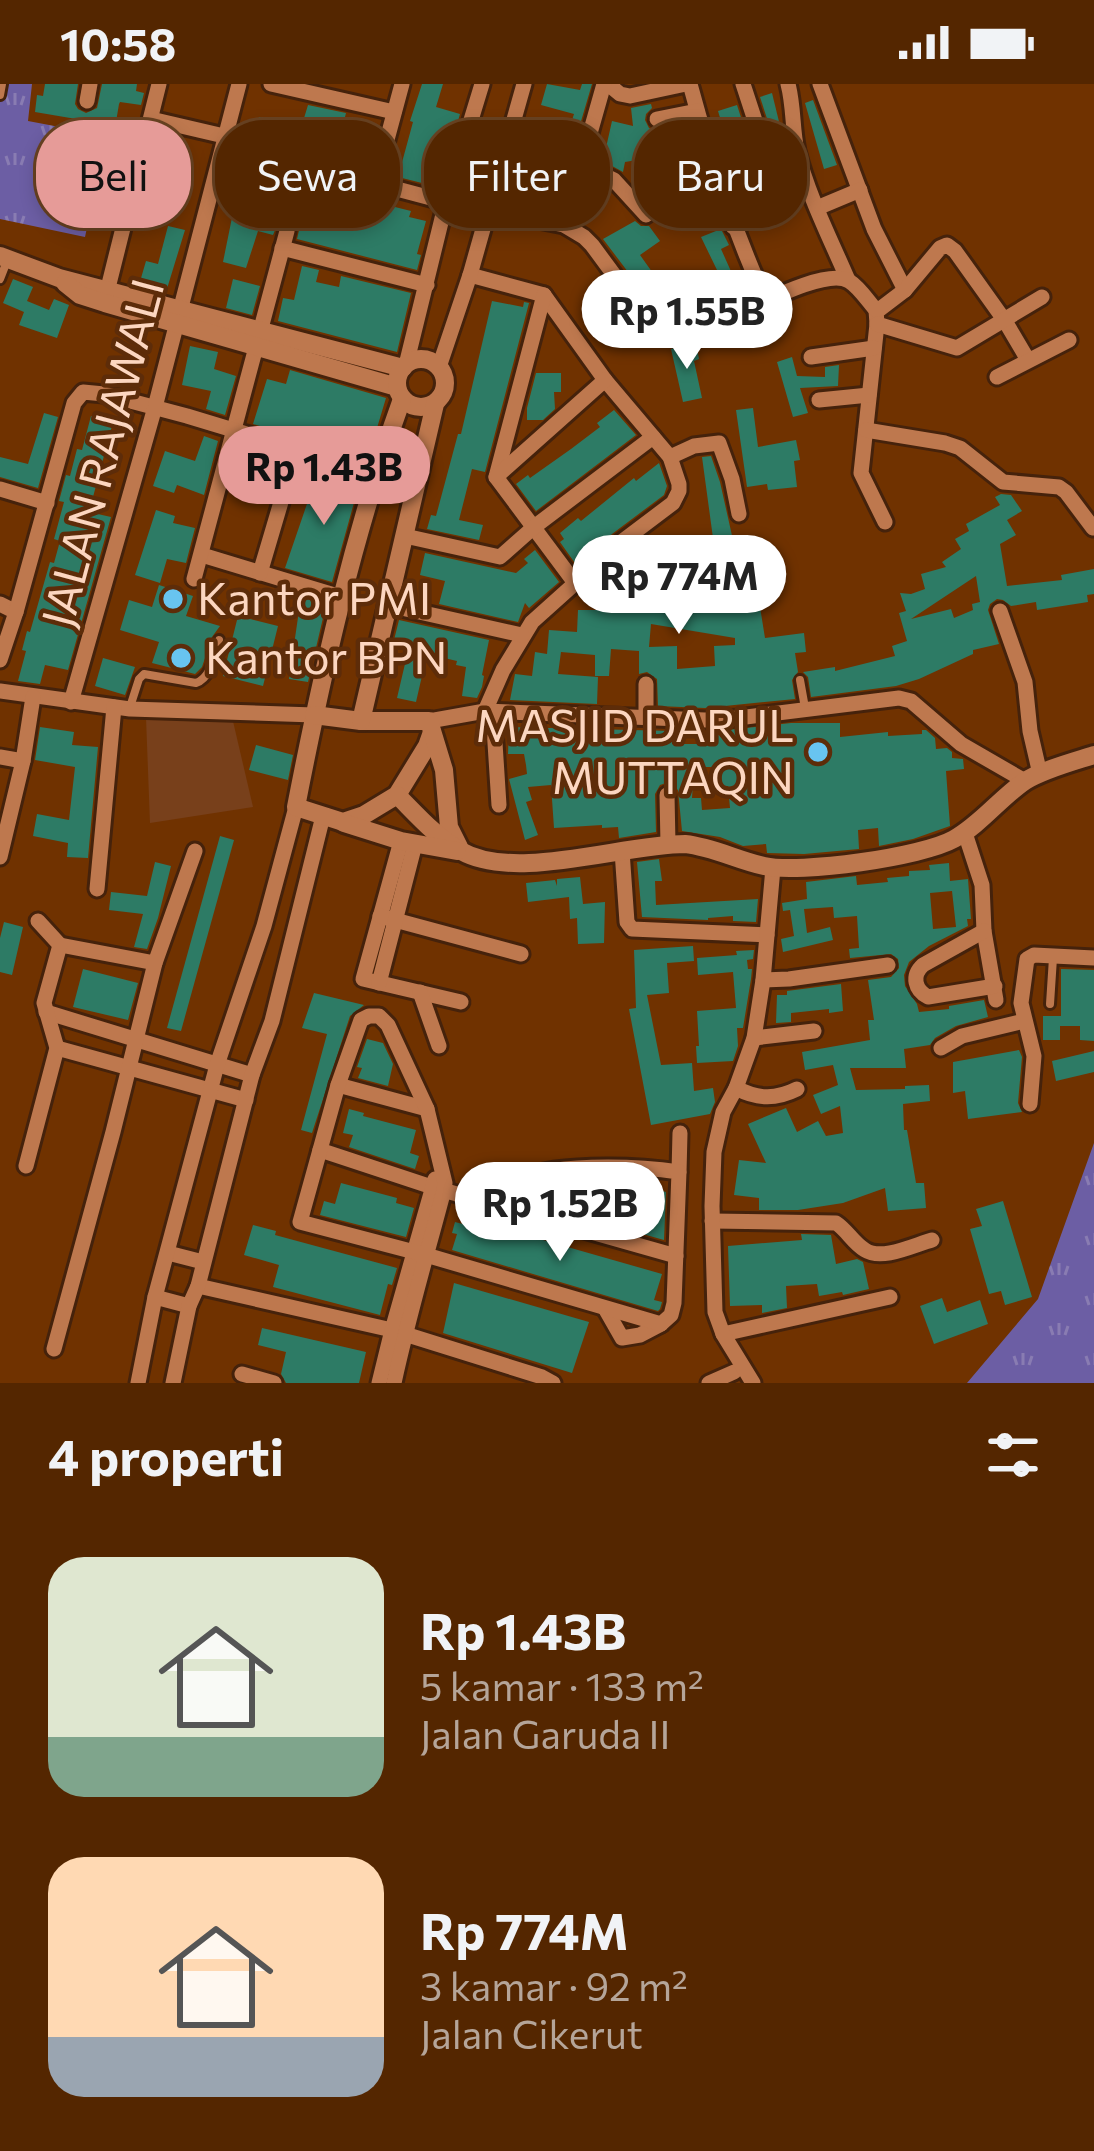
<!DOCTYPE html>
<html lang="id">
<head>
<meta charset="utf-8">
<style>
  :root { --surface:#542600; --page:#5a2e0a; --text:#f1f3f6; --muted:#b5a599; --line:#6a4322; --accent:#e69b98 }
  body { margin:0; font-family:Commissioner,sans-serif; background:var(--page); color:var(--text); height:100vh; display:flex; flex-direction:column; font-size:45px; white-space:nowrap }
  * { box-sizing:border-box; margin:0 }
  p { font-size:39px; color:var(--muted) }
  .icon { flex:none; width:66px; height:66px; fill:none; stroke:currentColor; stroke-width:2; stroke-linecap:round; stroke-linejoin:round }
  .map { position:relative; height:1299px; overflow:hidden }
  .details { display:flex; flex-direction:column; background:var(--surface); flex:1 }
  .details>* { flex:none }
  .hud { position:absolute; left:36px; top:36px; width:1023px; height:108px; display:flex; gap:24px }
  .price { position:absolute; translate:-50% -102px; padding:0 27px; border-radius:42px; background:#fff; color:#222; font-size:39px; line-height:78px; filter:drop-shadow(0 3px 6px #0008) }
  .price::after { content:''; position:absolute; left:50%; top:72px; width:36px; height:27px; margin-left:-18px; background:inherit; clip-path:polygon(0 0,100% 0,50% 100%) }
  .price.current { background:var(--accent); color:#111 }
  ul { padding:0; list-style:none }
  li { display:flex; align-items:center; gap:36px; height:300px; padding:0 48px }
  li span { display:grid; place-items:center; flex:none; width:336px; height:240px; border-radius:36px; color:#555 }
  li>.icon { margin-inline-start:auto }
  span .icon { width:144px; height:144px; fill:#fffc; stroke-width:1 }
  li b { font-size:51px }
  h2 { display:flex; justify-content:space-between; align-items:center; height:144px; padding:0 48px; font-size:51px }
  .pill { padding:0 42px; border-radius:48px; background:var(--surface); box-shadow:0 6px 18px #0003,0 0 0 3px var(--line); font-size:42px; line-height:108px }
  .pill.current { background:var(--accent); color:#111 }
  .status { display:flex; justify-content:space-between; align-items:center; height:84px; padding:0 60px; background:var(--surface); direction:ltr }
  .status svg { height:33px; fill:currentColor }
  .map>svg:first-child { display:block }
</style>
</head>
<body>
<div class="status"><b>10:58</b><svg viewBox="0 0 49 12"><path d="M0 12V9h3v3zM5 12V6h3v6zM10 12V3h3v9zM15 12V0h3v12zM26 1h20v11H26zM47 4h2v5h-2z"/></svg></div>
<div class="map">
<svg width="1094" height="1299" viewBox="0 0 1094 1299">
  <defs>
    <pattern id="grass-tufts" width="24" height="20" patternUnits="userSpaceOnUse" patternTransform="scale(3)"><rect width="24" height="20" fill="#6c5ea4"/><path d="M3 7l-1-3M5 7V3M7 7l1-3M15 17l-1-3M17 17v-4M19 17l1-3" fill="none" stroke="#897cb2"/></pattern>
  </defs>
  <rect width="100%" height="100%" fill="#703200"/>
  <!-- built -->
  <polygon fill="#78401b" points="146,633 232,633 253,723 150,739"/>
  <!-- grass -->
  <g fill="url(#grass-tufts)">
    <polygon points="0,0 32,0 28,37 86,48 84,58 104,64 85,153 0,135"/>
    <polygon points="1094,1059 1094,1299 967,1299 1038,1215"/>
  </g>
  <!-- building -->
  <g fill="#2d7b65" fill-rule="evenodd">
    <polygon points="45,0 78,0 75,20 78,25 86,29 97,24 102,0 137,0 136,7 144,9 141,21 120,18 119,20 115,44 135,47 112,139 109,139 114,107 109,106 116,58 95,55 97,42 81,40 82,36 35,28 37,11 43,12"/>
    <polygon points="422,0 443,0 436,23 460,30 452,58 442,55 434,86 443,88 438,103 398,93 413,38 410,37"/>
    <polygon points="547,0 580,6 582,0 592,0 569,78 559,76 574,30 541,21"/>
    <polygon points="772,9 793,95 787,96 760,13"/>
    <polygon points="813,16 837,81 824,85 805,19"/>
    <polygon points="651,20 652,24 646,30 645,36 649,44 655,47 658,69 649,74 625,78 623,88 603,77 612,37 633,42 631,24"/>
    <polygon points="308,21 346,29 345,33 373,41 369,54 375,56 367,85 253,54 259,33 301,44"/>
    <polygon points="737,21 767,114 747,124 718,27"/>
    <polygon points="273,85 287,88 286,92 301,96 300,99 334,107 336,101 349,105 347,111 411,127 409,133 426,137 417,170 421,171 417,186 297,155 300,142 289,135 278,139 273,151 258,147 246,184 223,178 238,104 266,111"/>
    <polygon points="520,90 552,98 555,90 565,93 555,127 513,119"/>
    <polygon points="635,137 641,142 649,142 660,157 640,171 665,206 650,217 603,155"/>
    <polygon points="168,142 185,146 166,208 139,201 146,177 158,180"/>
    <polygon points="721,145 729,161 721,165 743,214 733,219 701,153"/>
    <polygon points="302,182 319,186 316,198 339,203 341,192 411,209 397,268 278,237 283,214 294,216"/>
    <polygon points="13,195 33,203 27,217 49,226 54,215 69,221 57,254 19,241 24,228 3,219"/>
    <polygon points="233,195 260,202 252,231 226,224"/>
    <polygon points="492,217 523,223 524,218 529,219 485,388 472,385 459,436 483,441 479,456 427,445 431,431 436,432 458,350 461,350"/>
    <polygon points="775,231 783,250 747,261 740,241 755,235 756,239"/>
    <polygon points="696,259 699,275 694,277 702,314 683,318 671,265"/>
    <polygon points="190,262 218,268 214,285 236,292 225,331 206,325 211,307 182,301"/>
    <polygon points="792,273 797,292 825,293 825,283 839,281 838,302 800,304 808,329 793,333 777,278"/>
    <polygon points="290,286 386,314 368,374 253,340 267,295 286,300"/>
    <polygon points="536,289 561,289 561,308 554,308 555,325 543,336 527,336 527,324"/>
    <polygon points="753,324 758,363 796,356 800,376 794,377 797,403 768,406 767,400 747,403 736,326"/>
    <polygon points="614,326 636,351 536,427 516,400 528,391 530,394 571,365 600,343 597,339"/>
    <polygon points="44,329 58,333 38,404 0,393 0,373 28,380"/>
    <polygon points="91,332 113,338 89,428 111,433 68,586 45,581 40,600 18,597 26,567 22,566 27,547 30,548 50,478 54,479 60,457 54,455 64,418 59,417 66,391 70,392 77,365 82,366"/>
    <polygon points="204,352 218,357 204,411 177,401 174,409 153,402 165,367 195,377"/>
    <path d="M711,372L720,398L733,456L740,455L752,524L760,523L765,554L804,549L806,568L795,569L798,588L792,596L795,615L705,624L658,622L657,595L647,588L639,590V567L611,565L609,592H595V571L561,568L558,590L598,593L597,620L510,616L515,590L532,592L535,568L547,570L549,546L577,548L578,526H606L609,506L653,513L664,489L680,496L683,489L700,497L698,487L720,483L713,454L702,373ZM651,540L735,554V561L714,562L715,582L677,585V562L649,563Z"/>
    <polygon points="659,379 667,402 664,411 612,450 577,482 560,458 564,455 560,449 578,434 581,437 634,394 636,397"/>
    <polygon points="325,386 360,397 332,498 285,484 309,414 315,416"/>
    <path d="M1001,410L1011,411L1022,427L1007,436L1016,451L1000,460L1007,502L1062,496L1061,491L1094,485V510L1087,511L1088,518L1037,526L1036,518L1011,522L1003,516L997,515L990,520L988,526L999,560L973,566V570L919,595L896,602L811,613L808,593L803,588L835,583V587L895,572L892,562L907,557L899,529L906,527L900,509L911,510L925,505L921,490L946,483L942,478L961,465L955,455L969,447L966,440L1000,421L995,413ZM976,492L980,518L972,520L973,526L954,534L951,525L911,535Z"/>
    <polygon points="156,426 175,432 173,439 195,444 186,479 167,475 160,499 135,491"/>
    <polygon points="535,466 559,498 529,524 525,519 518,538 439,520 445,497 420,491 425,469 516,489 528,479 524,475"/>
    <polygon points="159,501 193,512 186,532 220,542 212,553 202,583 195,590 152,579 159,558 120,546 129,516 152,523"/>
    <polygon points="301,513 326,521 308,598 289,595"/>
    <polygon points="238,532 278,542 263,602 223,592"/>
    <polygon points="399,536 489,556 482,591 484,592 482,603 477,614 462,612 466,583 456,581 457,577 427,570 416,618 397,614 408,567 392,564"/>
    <polygon points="103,574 135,583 125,611 95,602"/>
    <path d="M791,639H840V653L888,648V652L922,650V646H926L935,654L936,665L947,664L952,668V674L963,675L964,685L946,687L950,742L913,755L879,762L878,744L858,746L859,765L804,770L767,769L766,760L743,762L720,753L682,747L678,706L672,700L666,699L660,701L655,710L656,748L619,754L618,743L602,744V741L554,744L551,701L528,703L532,716L526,718L538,751L525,756L509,695L527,690L526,681L524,670H508L509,643L672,647V660H702V655H718V647ZM694,683H721L722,703L728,702L730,724L702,726L701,714H692Z"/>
    <polygon points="40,643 74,648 72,661 98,663 88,774 67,773 68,759 33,752 37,730 69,736 75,683 35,676"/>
    <polygon points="256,661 293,671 288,696 249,686"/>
    <polygon points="220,752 234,756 181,947 167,944"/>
    <polygon points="659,775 662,797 655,797 656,821 758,815 756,838 733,837 733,832 708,834 708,836 642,833 637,778"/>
    <polygon points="155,778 171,782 158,834 147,865 134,863 143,830 109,826 111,808 147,812"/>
    <path d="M949,779L950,797L968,795L971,835H967L968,842L929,862L909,878L904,891L905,902L917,920L919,928L949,925V922L984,916L988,933L956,942L935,954L930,961L904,965L906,984H850L856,1006L905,1005V1002L929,1001L930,1017L903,1020L904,1046H907L916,1099H924L926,1124L888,1127L885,1104L843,1119L798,1126H759V1114L734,1111L739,1076L766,1079L748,1040L786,1024L797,1048L818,1037L826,1052L843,1049L840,1022L821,1030L813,1011L838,1001L833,981L805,986L802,968L870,956L868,936H874L868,896L891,893L899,884L898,875L891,870L850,874L849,865L859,864L857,832L834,834L833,823L804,825L807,849L830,843L833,856L783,868L781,855L794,852L790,826L783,827L782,819L807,815L806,798L856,792L857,801L888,798L887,794L909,792V787L930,786L929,781ZM952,807L956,843L933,845L930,809Z"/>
    <polygon points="580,793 583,820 605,818 604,859 578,860 577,834 570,835 569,813 528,818 526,799 555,796 557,802 557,795"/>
    <polygon points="4,838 23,843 12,891 0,888 0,854"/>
    <polygon points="693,862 694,877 667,879 669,909 647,911 661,981 692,979 694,1007 713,1004 715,1018 710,1030 651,1041 629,925 636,924 634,866"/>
    <polygon points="754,866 753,875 747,876 748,885 752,885 751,895 743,944 737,944 738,962 733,977 697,979 696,962 699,962 697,927 736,924 733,888 698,891 697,874 737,871 736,867"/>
    <polygon points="83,885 138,899 128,936 73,923"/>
    <polygon points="1061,885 1094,886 1094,957 1080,956 1080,942 1060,942 1060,956 1043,956 1043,932 1061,932"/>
    <polygon points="841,900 843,927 829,929 829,925 791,929 791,938 776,939 777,911 787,911 787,907"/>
    <polygon points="314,909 364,921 350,932 312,1049 301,1046 327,950 302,944"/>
    <polygon points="367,955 383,959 393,980 388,1002 358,994 362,984 357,983"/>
    <polygon points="1019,966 1022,973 1018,1019 1022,1028 968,1035 965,1007 953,1009 953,978"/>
    <polygon points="1094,967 1094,988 1056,997 1052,977"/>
    <polygon points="349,1025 364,1029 363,1032 416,1046 410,1069 419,1072 415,1085 349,1063 353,1051 343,1049"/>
    <polygon points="608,1098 658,1109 659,1106 666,1108 664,1156 529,1118 533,1104 602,1124"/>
    <polygon points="341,1099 397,1114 396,1119 414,1124 406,1153 320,1131 324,1117 335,1120"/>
    <polygon points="1003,1117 1032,1213 1005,1221 1001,1207 989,1210 970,1145 982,1142 976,1125"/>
    <polygon points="455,1138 482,1145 484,1139 662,1190 654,1216 662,1218 660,1225 658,1227 452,1166 457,1150 452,1149"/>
    <polygon points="253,1141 276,1147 275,1151 397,1184 392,1201 388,1200 380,1231 273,1203 279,1181 244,1171"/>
    <polygon points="801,1150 831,1151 836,1180 857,1175 863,1178 869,1205 843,1211 842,1208 819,1212 817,1200 786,1202 787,1224 762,1229 762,1221 730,1222 728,1162 802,1156"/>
    <polygon points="454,1199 589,1238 572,1289 443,1249"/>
    <polygon points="942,1214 947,1228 980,1216 988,1240 934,1260 920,1222"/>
    <polygon points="262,1244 366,1268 359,1299 286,1299 281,1290 286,1268 258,1261"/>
  </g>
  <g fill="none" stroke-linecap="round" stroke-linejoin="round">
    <!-- service casing -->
    <g stroke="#45220b" stroke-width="14">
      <g id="service">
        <polyline points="0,11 2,0"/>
        <polyline points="0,195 7,177"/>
        <polyline points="800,596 805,624"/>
        <path d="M130,623L139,595L144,590L196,599C212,593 214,571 219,556"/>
        <polyline points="1050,920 1053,874"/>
      </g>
    </g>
    <!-- minor casing -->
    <g stroke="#45220b" stroke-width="21">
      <g id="minor">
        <polyline points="271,0 394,28"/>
        <polyline points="608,0 620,10 630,12 686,0"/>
        <path d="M690,0C711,78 733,143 766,218"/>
        <path d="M788,0C794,23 792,44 797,67C808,111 830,154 848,196"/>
        <polyline points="820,0 874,145 905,206"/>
        <polyline points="87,17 90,0"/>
        <polyline points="151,35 224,52"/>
        <polyline points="657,35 697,27"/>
        <polyline points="246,65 446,118 564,141 584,153 592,161 654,245"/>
        <polyline points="581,80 614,96 646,131"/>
        <polyline points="659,81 707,68"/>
        <polyline points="375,100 402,0"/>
        <polyline points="817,124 860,106"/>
        <polyline points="669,127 721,108"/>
        <polyline points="564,141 604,0"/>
        <polyline points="733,143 775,124 781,116 743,0"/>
        <polyline points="282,164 427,201"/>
        <polyline points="470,191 544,211 605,296 670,373 679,400 679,407 673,419 620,459 532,538 503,586 485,627"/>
        <polyline points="544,211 496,393 575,499"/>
        <polyline points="105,216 159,0"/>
        <polyline points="876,226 877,240 861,389 885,438"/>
        <path d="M737,230C760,220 827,184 849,197C859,203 868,217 876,226L880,225L905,206L940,164L947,161L955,167L1005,237L1028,276"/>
        <polyline points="877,240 957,264 1042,213"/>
        <polyline points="811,273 874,264"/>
        <polyline points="406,281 446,118 482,0"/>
        <polyline points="439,283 470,191 524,0"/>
        <polyline points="997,293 1069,256"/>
        <polyline points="819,316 869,311"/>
        <polyline points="866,346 945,359 960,364 1003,398 1059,403 1066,408 1093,444"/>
        <polyline points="670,373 694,362 719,359 732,395 739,430"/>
        <polyline points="496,393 605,296"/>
        <polyline points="0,405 47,419"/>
        <polyline points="405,452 500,473 534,443 653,353"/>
        <polyline points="202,471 341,513"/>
        <polyline points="260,489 297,364"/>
        <polyline points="194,495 287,147"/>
        <polyline points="0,520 16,528"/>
        <polyline points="388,521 522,551"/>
        <polyline points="1000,527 1025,598 1030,647 1040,690"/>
        <polyline points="0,576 16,528 74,319 83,308 104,310 187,332 375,389"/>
        <polyline points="646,600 646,632"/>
        <polyline points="0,607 130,625 314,631"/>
        <polyline points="71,618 155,323 239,0"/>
        <polyline points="493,628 499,721"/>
        <polyline points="429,637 485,627 705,636 738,634 899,614 911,617 961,660 1025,697"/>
        <polyline points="0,673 23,677"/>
        <polyline points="667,711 668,760"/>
        <polyline points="965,749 982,801 984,847 996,916"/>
        <polyline points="401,757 363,895 461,918"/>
        <polyline points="622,767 627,838 632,845 767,851"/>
        <polyline points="0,773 23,677 33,613"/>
        <polyline points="97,805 114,623"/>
        <polyline points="380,832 521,870"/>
        <path d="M984,847L923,881C911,892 915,906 928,913L995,902"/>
        <polyline points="60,861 155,879"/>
        <polyline points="763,896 789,895 888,881"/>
        <polyline points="379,899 415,760"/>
        <polyline points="420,908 439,962"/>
        <polyline points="46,928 252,991"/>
        <polyline points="754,954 814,947"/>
        <polyline points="57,964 246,1016"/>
        <polyline points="941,964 962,952 1024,937"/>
        <polyline points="338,1001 427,1025"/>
        <path d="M736,1004C757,1015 775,1016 797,1005"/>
        <polyline points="1030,1020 1034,972 1021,919 1027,875 1034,871 1094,874"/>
        <polyline points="320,1066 432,1103 676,1172"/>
        <polyline points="26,1082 57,964 44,919 60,861 38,837"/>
        <polyline points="679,1088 680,1049"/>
        <path d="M712,1137L836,1139C847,1146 853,1159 865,1166C882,1177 914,1161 932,1156"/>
        <polyline points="168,1169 203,1178"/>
        <polyline points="198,1202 392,1246 542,1293 553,1299"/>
        <polyline points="155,1213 189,1222"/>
        <polyline points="606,1226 622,1254 640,1251 661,1240"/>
        <polyline points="723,1250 890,1213"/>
        <polyline points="54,1265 113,1048 155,879 195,767"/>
        <polyline points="242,1290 274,1299"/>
        <polyline points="138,1299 155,1213 217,981 264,842 296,723"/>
        <polyline points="173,1299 189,1222 198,1202 252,991 272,937 323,732"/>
        <polyline points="379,1299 392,1246 435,1095"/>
        <path d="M394,1299C408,1234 427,1170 444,1106L445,1099L427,1025L388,941L379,932H369L361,936L338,1001L300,1138L426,1171L661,1240L671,1231L674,1219L679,1088C638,1082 543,1077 509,1101L501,1121"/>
        <polyline points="709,1299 734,1288"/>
        <polyline points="753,1299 723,1250 715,1228 712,1122 714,1068 723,1028 736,1004 754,954 763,896 773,784"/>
      </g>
    </g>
    <!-- tertiary casing -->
    <g stroke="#45220b" stroke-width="24">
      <g id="tertiary">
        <polyline points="0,172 59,194 403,284"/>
        <polyline points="65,199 80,211 105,219 397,303"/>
        <circle cx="421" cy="299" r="24"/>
        <path d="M402,315C354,448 323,584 296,723L343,738L364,731L397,711L427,662L432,648"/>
        <polyline points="314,631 361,637 429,637 444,686 449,743 459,763"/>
        <polyline points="361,637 435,320"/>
        <path d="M397,711C417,731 436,753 461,767C515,798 623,760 685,760C713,763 737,776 764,782C800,790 922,773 954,755C981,740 1000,714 1025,697C1045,685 1072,678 1094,671"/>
        <polyline points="344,739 401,757 457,767"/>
      </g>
    </g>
    <!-- service -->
    <use href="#service" stroke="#be784e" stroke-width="8"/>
    <!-- minor -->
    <use href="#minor" stroke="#be784e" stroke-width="15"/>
    <!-- tertiary -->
    <use href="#tertiary" stroke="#be784e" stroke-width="18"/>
  </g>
  <!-- markers -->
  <g fill="#68c4f0" stroke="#5d2c09" stroke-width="4.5">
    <circle cx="173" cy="515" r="12"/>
    <circle cx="181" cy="574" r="12"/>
    <circle cx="818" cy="668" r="12"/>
  </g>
  <g text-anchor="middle" stroke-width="9" stroke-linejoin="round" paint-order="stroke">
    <!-- street labels -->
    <g font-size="45" fill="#fcd6c0" stroke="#5d2c09">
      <text transform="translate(103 369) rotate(-75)" y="16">JALAN RAJAWALI</text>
    </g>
    <!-- poi labels -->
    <g font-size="45" fill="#fcd6c0" stroke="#5d2c09" text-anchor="start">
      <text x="197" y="531">Kantor PMI</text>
      <text x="205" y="590">Kantor BPN</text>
      <text x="794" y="658" text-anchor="end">MASJID DARUL<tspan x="794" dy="52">MUTTAQIN</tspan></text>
    </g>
  </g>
</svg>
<b class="price" style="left:687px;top:288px">Rp 1.55B</b>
<b class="price current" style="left:324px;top:444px">Rp 1.43B</b>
<b class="price" style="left:679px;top:553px">Rp 774M</b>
<b class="price" style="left:560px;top:1180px">Rp 1.52B</b>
<div class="hud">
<a class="pill current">Beli</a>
<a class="pill">Sewa</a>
<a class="pill">Filter</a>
<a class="pill">Baru</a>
</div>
</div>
<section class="details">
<h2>4 properti<svg class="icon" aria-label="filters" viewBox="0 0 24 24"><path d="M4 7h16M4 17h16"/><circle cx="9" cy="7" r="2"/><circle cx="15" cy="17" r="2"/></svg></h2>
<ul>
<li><span style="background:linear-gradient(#dfe7d0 75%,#7fa58c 0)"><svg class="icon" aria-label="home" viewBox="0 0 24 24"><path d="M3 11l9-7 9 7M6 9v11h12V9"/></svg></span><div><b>Rp 1.43B</b><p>5 kamar · 133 m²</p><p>Jalan Garuda II</p></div></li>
<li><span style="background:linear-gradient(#ffd9b3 75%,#9aa5b1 0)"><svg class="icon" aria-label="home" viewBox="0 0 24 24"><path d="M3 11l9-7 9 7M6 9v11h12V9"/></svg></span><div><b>Rp 774M</b><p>3 kamar · 92 m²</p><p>Jalan Cikerut</p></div></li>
</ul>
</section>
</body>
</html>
